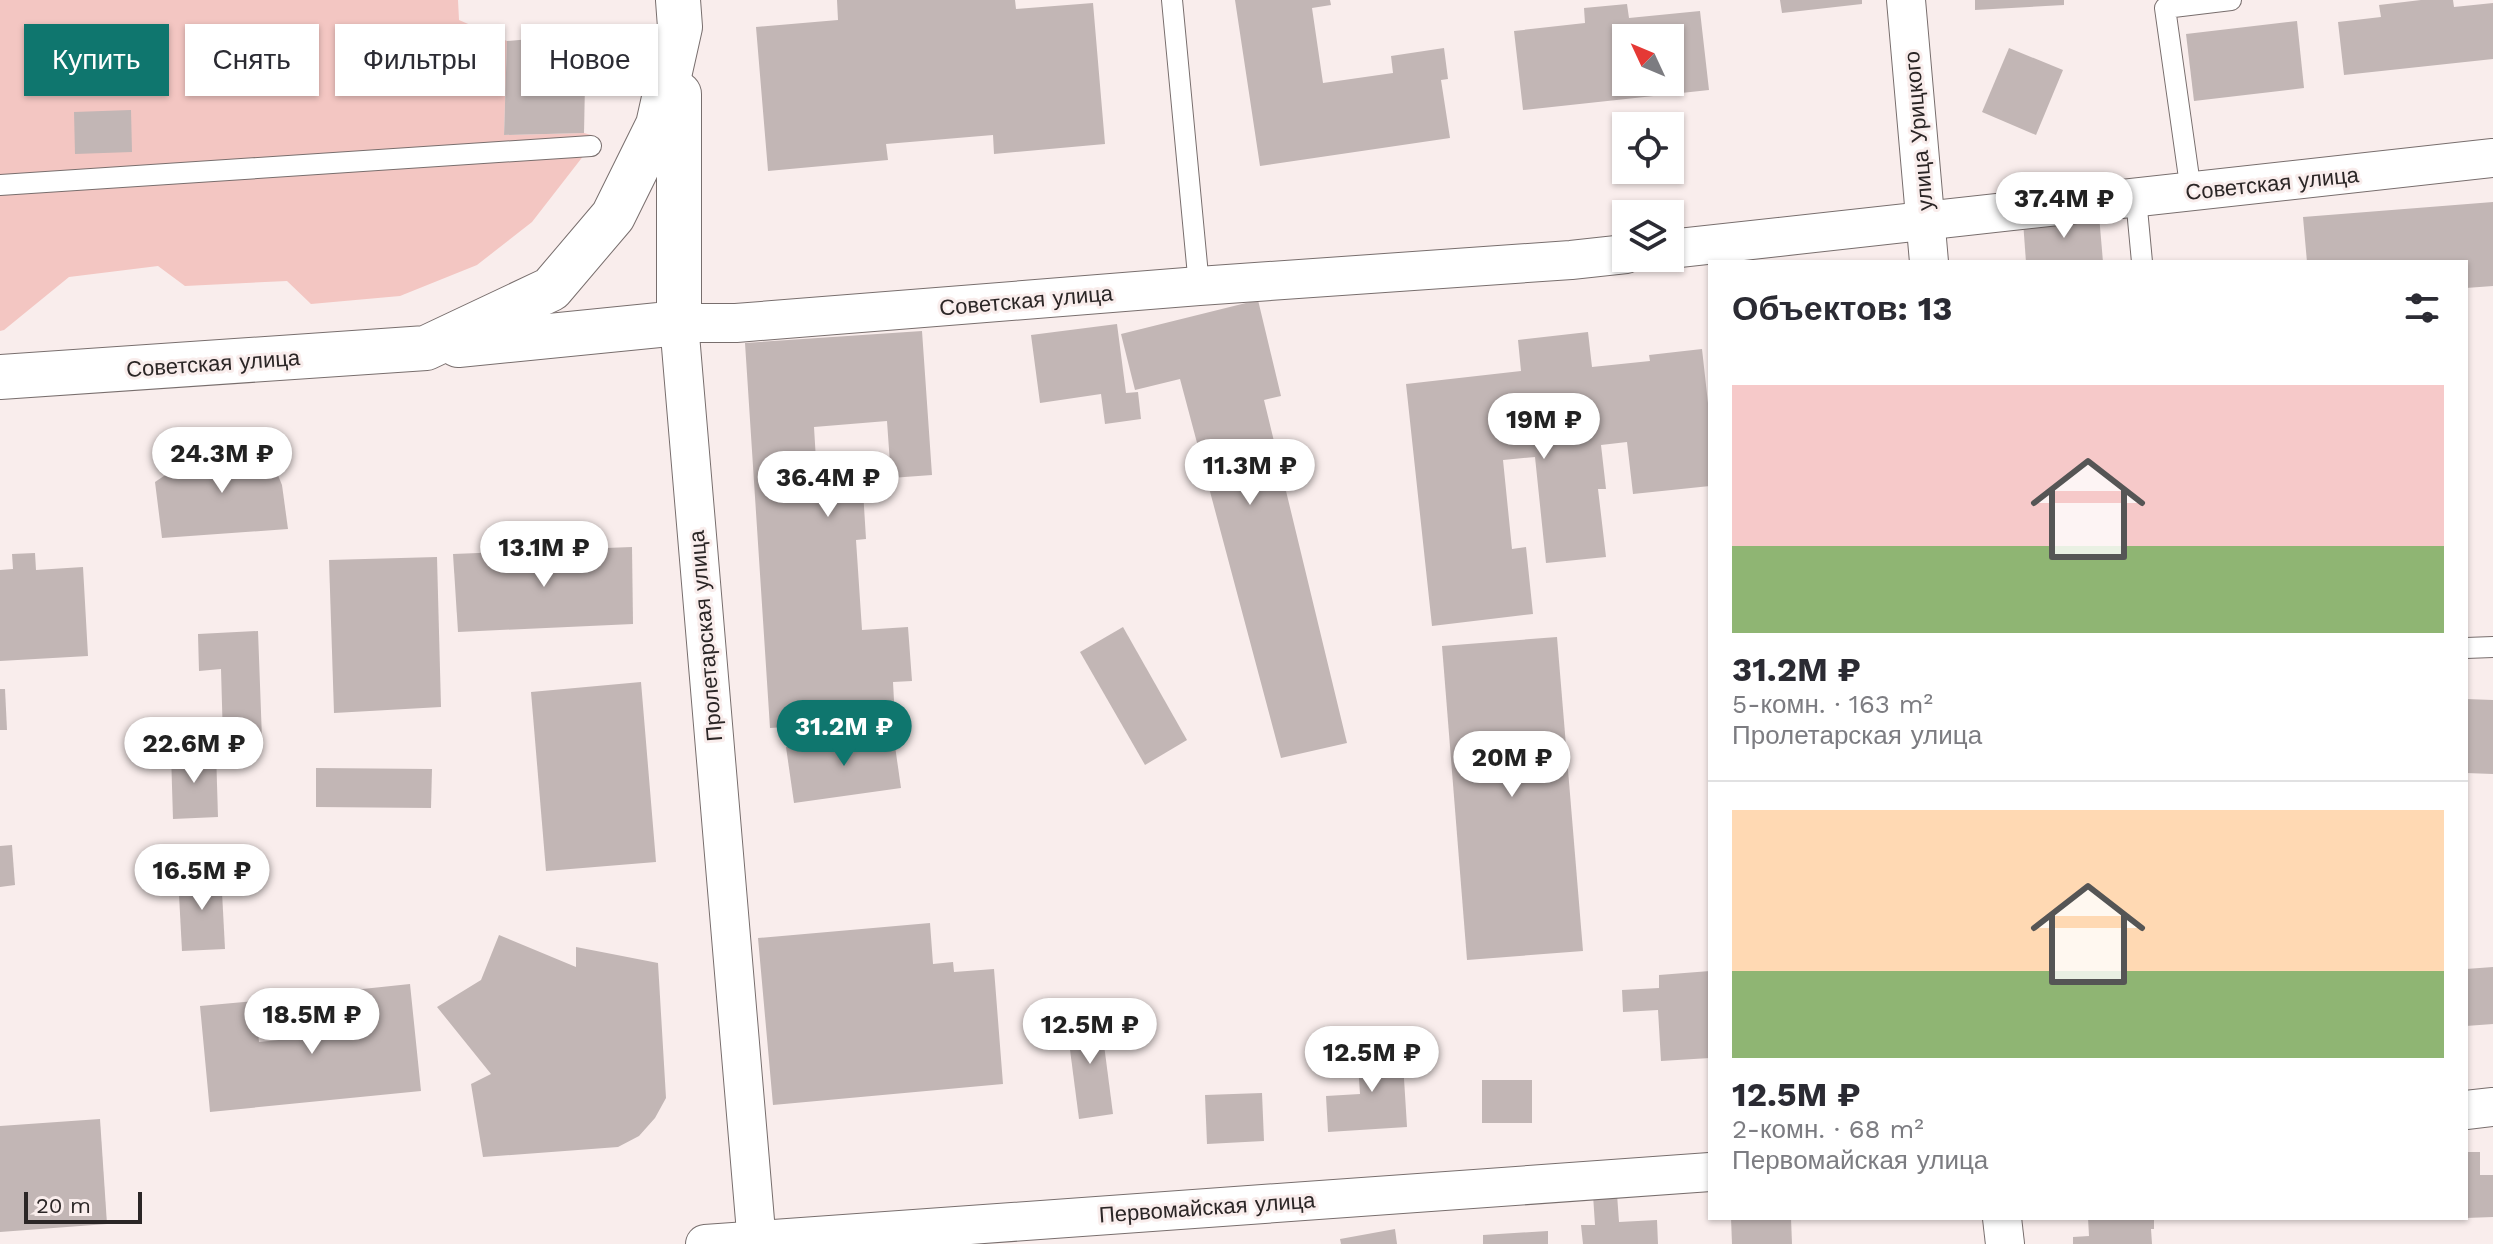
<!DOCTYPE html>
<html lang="ru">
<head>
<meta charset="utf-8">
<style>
  :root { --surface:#fff; --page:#f7f7f7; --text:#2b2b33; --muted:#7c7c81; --line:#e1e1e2; --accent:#0f766e }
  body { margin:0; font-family:"Work Sans",sans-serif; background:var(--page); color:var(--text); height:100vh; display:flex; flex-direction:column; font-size:30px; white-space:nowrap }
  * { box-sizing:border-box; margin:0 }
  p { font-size:26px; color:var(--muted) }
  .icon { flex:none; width:44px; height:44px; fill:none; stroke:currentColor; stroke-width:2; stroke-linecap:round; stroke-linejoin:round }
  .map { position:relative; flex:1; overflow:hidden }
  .drawer { position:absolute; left:1708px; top:260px; width:760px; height:960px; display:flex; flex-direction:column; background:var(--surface); border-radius:0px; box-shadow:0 2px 6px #0004 }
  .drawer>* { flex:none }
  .top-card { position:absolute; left:24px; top:24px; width:760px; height:72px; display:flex; gap:16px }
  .needle { width:52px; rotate:314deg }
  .tools { position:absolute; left:1612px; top:24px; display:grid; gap:16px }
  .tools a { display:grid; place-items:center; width:72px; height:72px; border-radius:0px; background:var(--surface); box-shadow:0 2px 6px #0004; font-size:40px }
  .scale { position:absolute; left:24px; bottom:20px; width:118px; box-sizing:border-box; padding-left:8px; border:4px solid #2b2626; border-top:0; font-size:22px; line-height:28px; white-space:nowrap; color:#2b2626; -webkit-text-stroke:6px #f9edec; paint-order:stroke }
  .price { position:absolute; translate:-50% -68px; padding:0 18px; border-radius:28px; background:#fff; color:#222; font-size:26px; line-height:52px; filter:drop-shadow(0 2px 4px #0008) }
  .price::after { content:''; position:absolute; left:50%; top:48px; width:24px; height:18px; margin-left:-12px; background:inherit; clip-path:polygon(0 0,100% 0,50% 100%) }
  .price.on { background:var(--accent); color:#fff }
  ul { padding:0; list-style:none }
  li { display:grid; align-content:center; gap:16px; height:424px; padding:0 24px }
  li+li { border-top:2px solid var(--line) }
  li span { display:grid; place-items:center; height:248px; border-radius:0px; color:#555 }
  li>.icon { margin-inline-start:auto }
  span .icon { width:144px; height:144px; fill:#fffc; stroke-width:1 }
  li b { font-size:34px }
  h2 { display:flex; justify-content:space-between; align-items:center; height:96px; padding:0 24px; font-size:34px }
  .pill { padding:0 28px; border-radius:0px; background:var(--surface); box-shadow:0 2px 6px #0004; font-size:28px; line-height:72px }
  .pill.on { background:var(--accent); color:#fff }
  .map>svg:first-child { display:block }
</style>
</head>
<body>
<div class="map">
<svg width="2493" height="1244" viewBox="0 0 2493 1244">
  <rect width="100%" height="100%" fill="#f9edec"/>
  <!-- green -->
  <polygon fill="#f3c6c2" points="0,0 458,0 459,20 507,41 504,135 584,133 595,136 591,146 532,222 477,265 400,296 311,304 287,281 185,286 158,266 69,277 4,330 0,331"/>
  <!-- building -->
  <g fill="#c2b6b5" fill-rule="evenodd">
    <polygon points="837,0 1015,0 1016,9 1093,3 1105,144 994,154 993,135 886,144 888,160 768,171 756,27 838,20"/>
    <polygon points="1235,0 1330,0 1331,5 1312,8 1323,83 1393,73 1391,56 1444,48 1448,79 1441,80 1450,138 1260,166"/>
    <polygon points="1780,0 1862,0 1862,4 1782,13"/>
    <polygon points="1975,0 2064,0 2064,5 1975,10"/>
    <polygon points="2421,0 2453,0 2454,7 2493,3 2493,59 2344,75 2338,22 2381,17 2379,5"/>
    <path d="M1627,4L1629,18L1700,11L1709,90L1523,110L1514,31L1585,23L1584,8ZM1626,38H1670V82H1626Z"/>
    <polygon points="2297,21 2304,88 2194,101 2186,34"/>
    <polygon points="586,34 584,133 504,135 507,41"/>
    <polygon points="2009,48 2063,70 2036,135 1982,112"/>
    <polygon points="131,110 132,152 75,154 74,112"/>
    <polygon points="2493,202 2493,286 2466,288 2466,262 2307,262 2303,217"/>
    <polygon points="2099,215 2103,262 2026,262 2023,221"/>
    <polygon points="1258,300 1281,396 1264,400 1347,743 1281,758 1180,379 1135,390 1121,334"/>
    <polygon points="1117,324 1126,393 1138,392 1141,419 1105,424 1101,394 1040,403 1031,335"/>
    <polygon points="922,331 932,475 891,478 887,421 814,427 817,477 862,474 866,539 856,540 862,630 908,627 912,681 893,682 895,720 770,728 745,343"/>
    <polygon points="1588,332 1592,367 1650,361 1649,355 1702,349 1710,421 1710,486 1633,494 1627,442 1601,445 1606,489 1598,489 1606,557 1546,563 1535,457 1503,460 1512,549 1526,547 1533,614 1432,626 1406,384 1521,371 1518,340"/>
    <polygon points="248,448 270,456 282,485 288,529 162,538 155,482 198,453"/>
    <polygon points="632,547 633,624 458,632 453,554"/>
    <polygon points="35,553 36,570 83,567 88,656 0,661 0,570 13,569 12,554"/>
    <polygon points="437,557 441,707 334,713 329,560"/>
    <polygon points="1123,627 1187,740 1145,765 1080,652"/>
    <polygon points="258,631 262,739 223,740 221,669 199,671 198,634"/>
    <polygon points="1557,637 1583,951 1467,960 1442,646"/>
    <polygon points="641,682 656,862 546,871 531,692"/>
    <polygon points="0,689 5,689 7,730 0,730"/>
    <polygon points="2466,699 2493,700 2493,774 2466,773"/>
    <polygon points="893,732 901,788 794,803 786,747"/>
    <polygon points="216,751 218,817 173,819 171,753"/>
    <polygon points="316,768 432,769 431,808 316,807"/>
    <polygon points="12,845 15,885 0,887 0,846"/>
    <polygon points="221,873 225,949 182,951 178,876"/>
    <polygon points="930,923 933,964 953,962 954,972 994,969 1003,1084 773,1105 758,938"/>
    <polygon points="499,935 576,967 576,947 658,963 666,1098 655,1118 639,1136 618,1147 483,1157 471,1084 491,1074 437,1007 481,980"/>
    <polygon points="2493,967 2493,1024 2466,1026 2466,969"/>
    <polygon points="1710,971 1710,1058 1661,1061 1658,1010 1623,1012 1622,990 1659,988 1659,975"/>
    <polygon points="410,984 421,1091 210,1112 200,1006 255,1001 259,1042 357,1032 353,990"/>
    <polygon points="1100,1014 1113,1114 1079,1119 1066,1019"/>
    <polygon points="1402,1046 1407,1127 1328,1132 1326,1096 1360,1094 1357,1049"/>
    <rect x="1482" y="1080" width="50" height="43"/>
    <polygon points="1262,1093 1264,1141 1207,1144 1205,1095"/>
    <polygon points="100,1119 107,1224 0,1232 0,1126"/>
    <polygon points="2466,1152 2480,1152 2480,1175 2493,1175 2493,1217 2466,1218"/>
    <polygon points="1617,1194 1619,1222 1657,1220 1658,1244 1583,1244 1581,1225 1595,1225 1593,1195"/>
    <polygon points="1731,1218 1791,1218 1792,1244 1732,1244"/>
    <polygon points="2088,1218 2154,1218 2154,1229 2151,1229 2152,1244 2073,1244 2073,1237 2089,1236"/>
    <polygon points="1395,1229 1397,1244 1341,1244 1340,1239"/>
    <polygon points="1548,1231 1548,1244 1483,1244 1483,1235"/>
  </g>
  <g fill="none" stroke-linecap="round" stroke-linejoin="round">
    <!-- service casing -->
    <g stroke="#786e6d" stroke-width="22">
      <g id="service">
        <polyline points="1172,0 1199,286"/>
        <polyline points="0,185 591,146"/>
        <polyline points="2191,192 2165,8 2231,0"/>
        <polyline points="2136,198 2142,262"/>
        <polyline points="2466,648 2493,647"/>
      </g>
    </g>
    <!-- minor casing -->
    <g stroke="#786e6d" stroke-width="40">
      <g id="minor">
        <polyline points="1906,0 1929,262"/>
        <polyline points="1670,249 2493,158"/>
        <polyline points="2466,1110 2493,1107"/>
        <polyline points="2002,1218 2005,1244"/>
        <polyline points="705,1244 1710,1172"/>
        <polyline points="757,1244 679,323 736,323 1199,286 1571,260 1626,254"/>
      </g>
    </g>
    <!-- secondary casing -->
    <g stroke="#786e6d" stroke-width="46">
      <g id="secondary">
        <polyline points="458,345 679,323 679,94"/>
        <polyline points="0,377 426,348 551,289 613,216 658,125 680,27 678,0"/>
      </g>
    </g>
    <!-- service -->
    <use href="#service" stroke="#fff" stroke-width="20"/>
    <!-- minor -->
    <use href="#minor" stroke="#fff" stroke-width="38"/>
    <!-- secondary -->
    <use href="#secondary" stroke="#fff" stroke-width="44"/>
  </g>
  <g text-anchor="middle" stroke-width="6" stroke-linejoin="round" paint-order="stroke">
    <!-- street labels -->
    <g font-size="22" fill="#2b2626" stroke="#f9edec">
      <text transform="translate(1918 131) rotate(-95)" y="8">улица Урицкого</text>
      <text transform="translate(2272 183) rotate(-6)" y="8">Советская улица</text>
      <text transform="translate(1026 300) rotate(-5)" y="8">Советская улица</text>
      <text transform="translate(213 363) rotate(-4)" y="8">Советская улица</text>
      <text transform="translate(705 636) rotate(-95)" y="8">Пролетарская улица</text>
      <text transform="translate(1207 1207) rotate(-4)" y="8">Первомайская улица</text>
    </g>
  </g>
</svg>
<div class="tools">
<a><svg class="needle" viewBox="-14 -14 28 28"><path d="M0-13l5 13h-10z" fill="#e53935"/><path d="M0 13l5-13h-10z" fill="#7c7c81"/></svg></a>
<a><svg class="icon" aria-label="locate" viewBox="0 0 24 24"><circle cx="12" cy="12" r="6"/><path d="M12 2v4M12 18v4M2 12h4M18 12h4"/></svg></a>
<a><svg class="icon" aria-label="layers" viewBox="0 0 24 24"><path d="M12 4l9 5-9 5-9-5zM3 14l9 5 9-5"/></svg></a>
</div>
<div class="scale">20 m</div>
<b class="price" style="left:2064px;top:240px">37.4M ₽</b>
<b class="price" style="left:1544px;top:461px">19M ₽</b>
<b class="price" style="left:222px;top:495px">24.3M ₽</b>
<b class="price" style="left:1250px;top:507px">11.3M ₽</b>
<b class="price" style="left:828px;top:519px">36.4M ₽</b>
<b class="price" style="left:544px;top:589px">13.1M ₽</b>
<b class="price on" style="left:844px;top:768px">31.2M ₽</b>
<b class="price" style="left:194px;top:785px">22.6M ₽</b>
<b class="price" style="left:1512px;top:799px">20M ₽</b>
<b class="price" style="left:202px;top:912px">16.5M ₽</b>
<b class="price" style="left:312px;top:1056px">18.5M ₽</b>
<b class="price" style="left:1090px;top:1066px">12.5M ₽</b>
<b class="price" style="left:1372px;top:1094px">12.5M ₽</b>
<div class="top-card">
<a class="pill on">Купить</a>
<a class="pill">Снять</a>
<a class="pill">Фильтры</a>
<a class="pill">Новое</a>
</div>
<section class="drawer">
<h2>Объектов: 13<svg class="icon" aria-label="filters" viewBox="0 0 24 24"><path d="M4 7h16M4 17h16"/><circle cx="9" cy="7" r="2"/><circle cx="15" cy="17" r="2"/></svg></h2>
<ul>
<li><span style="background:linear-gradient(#f6c9c9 65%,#8fb573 0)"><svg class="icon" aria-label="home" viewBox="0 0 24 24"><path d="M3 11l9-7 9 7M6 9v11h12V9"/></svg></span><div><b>31.2M ₽</b><p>5-комн. · 163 m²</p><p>Пролетарская улица</p></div></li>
<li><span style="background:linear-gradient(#ffd9b3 65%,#8fb573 0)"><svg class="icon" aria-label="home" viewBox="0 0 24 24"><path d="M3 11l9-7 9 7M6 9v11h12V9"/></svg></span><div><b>12.5M ₽</b><p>2-комн. · 68 m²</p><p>Первомайская улица</p></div></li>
</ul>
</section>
</div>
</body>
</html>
